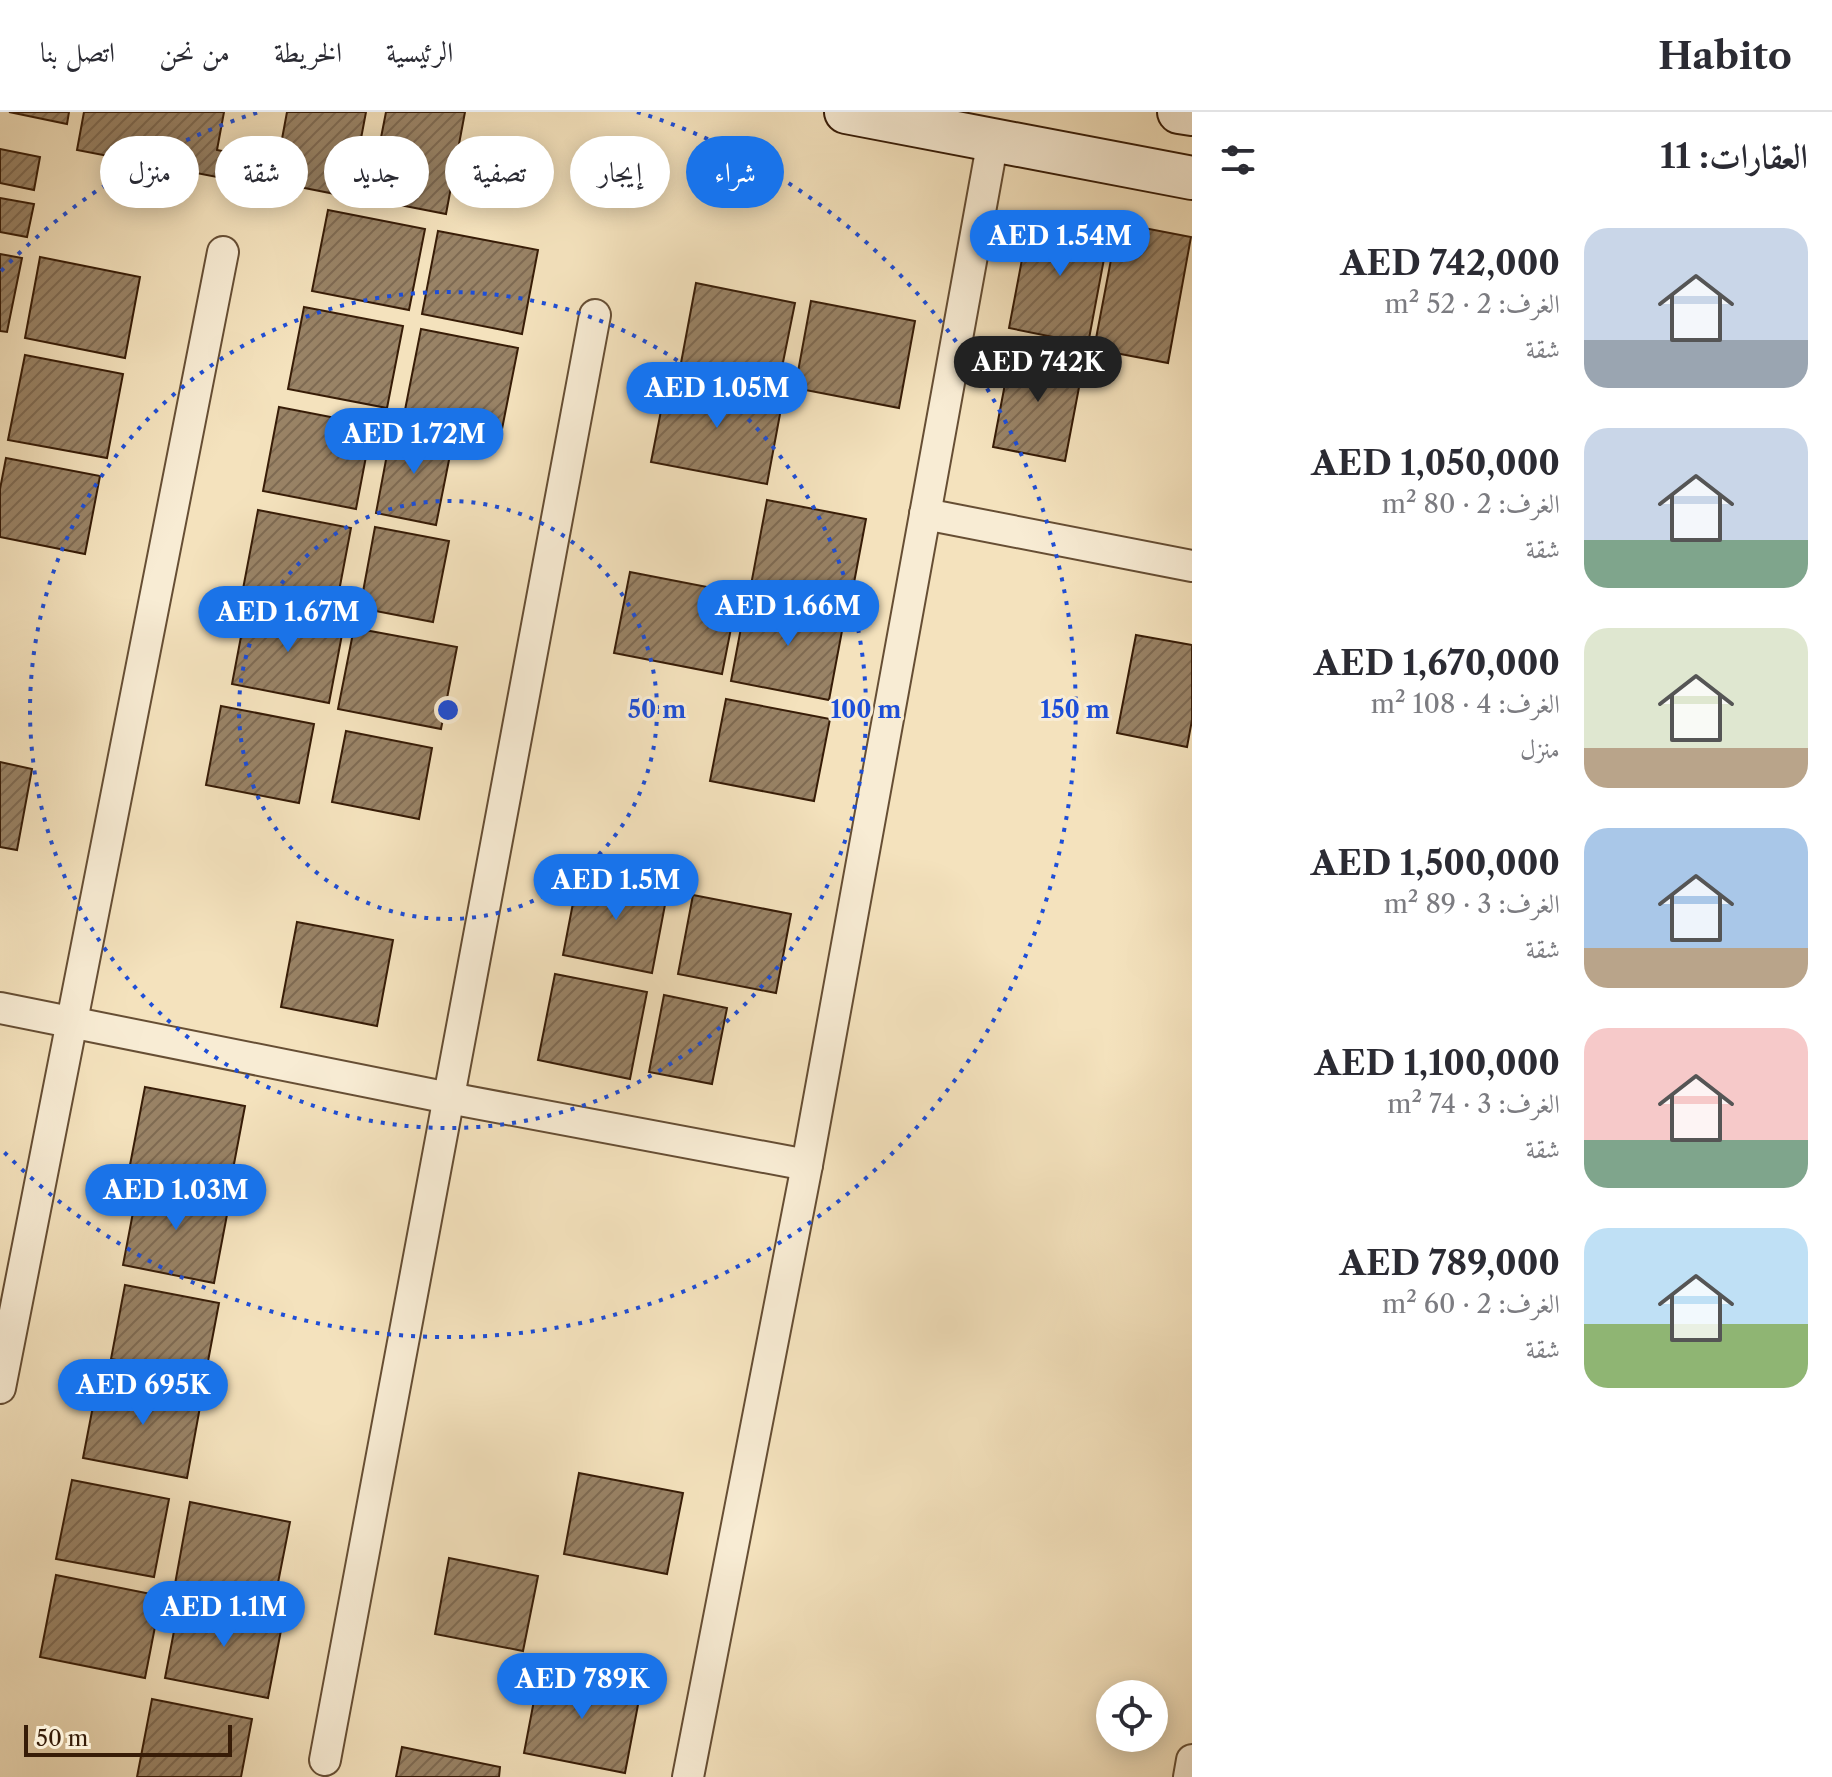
<!DOCTYPE html>
<html lang="ar">
<head>
<meta charset="utf-8">
<style>
  :root { --surface:#fff; --page:#f7f7f7; --text:#2b2b33; --muted:#7c7c81; --line:#e1e1e2; --accent:#1a73e8 }
  body { margin:0; font-family:"Libre Caslon Text",Amiri,serif; background:var(--page); color:var(--text); direction:rtl; height:100vh; display:flex; flex-direction:column; font-size:30px; white-space:nowrap }
  * { box-sizing:border-box; margin:0 }
  p { font-size:26px; color:var(--muted) }
  .icon { flex:none; width:44px; height:44px; fill:none; stroke:currentColor; stroke-width:2; stroke-linecap:round; stroke-linejoin:round }
  .map { position:relative; flex:1; overflow:hidden; direction:ltr }
  .sheet { display:flex; flex-direction:column; background:var(--surface); width:640px }
  .sheet>* { flex:none }
  .hud { position:absolute; left:24px; top:24px; width:760px; height:72px; direction:rtl; display:flex; gap:16px }
  .tools { position:absolute; left:1096px; top:1568px; display:grid; gap:16px }
  .tools a { display:grid; place-items:center; width:72px; height:72px; border-radius:50%; background:var(--surface); box-shadow:0 4px 20px #0003; font-size:40px }
  .scale { position:absolute; left:24px; bottom:20px; width:208px; box-sizing:border-box; padding-left:8px; border:4px solid #371c07; border-top:0; font-size:22px; line-height:28px; white-space:nowrap; color:#371c07; -webkit-text-stroke:6px #f8ecd4; paint-order:stroke }
  .price { position:absolute; translate:-50% -68px; padding:0 18px; border-radius:28px; background:var(--accent); color:#fff; font-size:26px; line-height:52px; filter:drop-shadow(0 2px 4px #0008) }
  .price::after { content:''; position:absolute; left:50%; top:48px; width:24px; height:18px; margin-left:-12px; background:inherit; clip-path:polygon(0 0,100% 0,50% 100%) }
  .price.current { background:#222; color:#fff }
  ul { padding:0; list-style:none }
  li { display:flex; align-items:center; gap:24px; height:200px; padding:0 24px }
  li span { display:grid; place-items:center; flex:none; width:224px; height:160px; border-radius:24px; color:#555 }
  li>.icon { margin-inline-start:auto }
  span .icon { width:96px; height:96px; fill:#fffc; stroke-width:1 }
  li b { font-size:34px }
  h2 { display:flex; justify-content:space-between; align-items:center; height:96px; padding:0 24px; font-size:34px }
  .tag { padding:0 28px; border-radius:36px; background:var(--surface); box-shadow:0 4px 20px #0003; font-size:28px; line-height:72px }
  .tag.current { background:var(--accent); color:#fff }
  header { display:flex; align-items:center; gap:48px; box-sizing:border-box; height:112px; padding:0 40px; background:var(--surface); border-bottom:2px solid var(--line) }
  header strong { font-size:38px }
  nav { display:flex; gap:44px; margin-inline-start:auto; font-size:28px }
  main { display:flex; flex:1; min-height:0 }
  .map>svg:first-child { display:block }
</style>
</head>
<body>
<header>
<strong>Habito</strong>
<nav><a>الرئيسية</a><a>الخريطة</a><a>من نحن</a><a>اتصل بنا</a></nav>
</header>
<main>
<section class="sheet">
<h2>العقارات: 11<svg class="icon" aria-label="filters" viewBox="0 0 24 24"><path d="M4 7h16M4 17h16"/><circle cx="9" cy="7" r="2"/><circle cx="15" cy="17" r="2"/></svg></h2>
<ul>
<li><span style="background:linear-gradient(#c9d6e8 70%,#9aa5b1 0)"><svg class="icon" aria-label="home" viewBox="0 0 24 24"><path d="M3 11l9-7 9 7M6 9v11h12V9"/></svg></span><div><b>AED 742,000</b><p>الغرف: 2 · 52 m²</p><p>شقة</p></div></li>
<li><span style="background:linear-gradient(#c9d6e8 70%,#7fa58c 0)"><svg class="icon" aria-label="home" viewBox="0 0 24 24"><path d="M3 11l9-7 9 7M6 9v11h12V9"/></svg></span><div><b>AED 1,050,000</b><p>الغرف: 2 · 80 m²</p><p>شقة</p></div></li>
<li><span style="background:linear-gradient(#dfe7d0 75%,#b9a48a 0)"><svg class="icon" aria-label="home" viewBox="0 0 24 24"><path d="M3 11l9-7 9 7M6 9v11h12V9"/></svg></span><div><b>AED 1,670,000</b><p>الغرف: 4 · 108 m²</p><p>منزل</p></div></li>
<li><span style="background:linear-gradient(#a9c7e8 75%,#b9a48a 0)"><svg class="icon" aria-label="home" viewBox="0 0 24 24"><path d="M3 11l9-7 9 7M6 9v11h12V9"/></svg></span><div><b>AED 1,500,000</b><p>الغرف: 3 · 89 m²</p><p>شقة</p></div></li>
<li><span style="background:linear-gradient(#f6c9c9 70%,#7fa58c 0)"><svg class="icon" aria-label="home" viewBox="0 0 24 24"><path d="M3 11l9-7 9 7M6 9v11h12V9"/></svg></span><div><b>AED 1,100,000</b><p>الغرف: 3 · 74 m²</p><p>شقة</p></div></li>
<li><span style="background:linear-gradient(#bfe0f5 60%,#8fb573 0)"><svg class="icon" aria-label="home" viewBox="0 0 24 24"><path d="M3 11l9-7 9 7M6 9v11h12V9"/></svg></span><div><b>AED 789,000</b><p>الغرف: 2 · 60 m²</p><p>شقة</p></div></li>
</ul>
</section>
<div class="map">
<svg width="1192" height="1665" viewBox="0 0 1192 1665">
  <defs>
    <pattern id="building-hatch" width="6" height="6" patternUnits="userSpaceOnUse" patternTransform="scale(2)"><rect width="6" height="6" fill="#998366"/><path d="M-1 1l2-2M0 6l6-6M5 7l2-2" fill="none" stroke="#7e6a52"/></pattern>
  </defs>
  <rect width="100%" height="100%" fill="#f4e2bd"/>
  <filter id="stains"><feTurbulence type="fractalNoise" baseFrequency=".0025" numOctaves="4"/><feColorMatrix values="0 0 0 0 .2 0 0 0 0 .09 0 0 0 0 .02 0 0 0 .5 -.17"/></filter>
  <radialGradient id="worn" r=".72"><stop offset=".6" stop-color="#630" stop-opacity="0"/><stop offset="1" stop-color="#630" stop-opacity=".3"/></radialGradient>
  <!-- building -->
  <g fill="url(#building-hatch)" stroke="#371c07" stroke-width="2">
    <polygon points="9,0 69,0 67,12"/>
    <polygon points="84,0 224,0 217,38 269,48 264,74 77,38"/>
    <polygon points="287,0 366,0 350,85 274,70"/>
    <polygon points="386,0 465,0 446,102 369,87"/>
    <polygon points="0,37 40,45 34,78 0,71"/>
    <polygon points="0,86 34,92 27,125 0,120"/>
    <polygon points="328,98 425,117 409,198 312,179"/>
    <polygon points="1031,100 1110,115 1088,232 1009,216"/>
    <polygon points="1118,111 1191,125 1168,251 1094,237"/>
    <polygon points="438,119 538,138 522,222 422,202"/>
    <polygon points="0,142 22,146 7,220 0,219"/>
    <polygon points="40,145 140,165 125,246 25,226"/>
    <polygon points="696,171 795,191 779,270 681,251"/>
    <polygon points="811,189 915,209 899,296 795,276"/>
    <polygon points="304,195 403,214 387,296 288,277"/>
    <polygon points="421,217 518,236 502,317 405,298"/>
    <polygon points="1012,235 1084,249 1065,349 993,335"/>
    <polygon points="25,243 123,262 107,346 8,328"/>
    <polygon points="668,263 783,286 767,372 651,350"/>
    <polygon points="279,295 372,313 356,397 263,379"/>
    <polygon points="392,316 453,328 436,413 376,401"/>
    <polygon points="6,346 100,364 85,442 0,425 0,377"/>
    <polygon points="767,388 866,407 850,492 751,473"/>
    <polygon points="258,398 351,416 336,495 243,477"/>
    <polygon points="375,415 449,429 433,510 360,496"/>
    <polygon points="630,460 738,481 722,562 614,541"/>
    <polygon points="747,484 845,503 829,588 731,569"/>
    <polygon points="247,493 344,512 329,591 232,572"/>
    <polygon points="354,516 457,535 441,617 338,597"/>
    <polygon points="1136,523 1192,533 1192,608 1187,635 1117,621"/>
    <polygon points="726,587 830,607 814,689 710,669"/>
    <polygon points="221,594 314,612 299,691 206,673"/>
    <polygon points="346,619 432,636 419,707 332,690"/>
    <polygon points="0,650 32,657 17,738 0,735"/>
    <polygon points="579,760 668,777 652,861 563,843"/>
    <polygon points="693,783 791,802 776,881 678,862"/>
    <polygon points="297,810 393,828 377,914 281,895"/>
    <polygon points="555,862 647,880 630,967 538,948"/>
    <polygon points="664,883 727,896 712,972 649,960"/>
    <polygon points="145,975 245,994 230,1073 130,1053"/>
    <polygon points="139,1069 230,1087 214,1171 123,1153"/>
    <polygon points="125,1173 219,1191 205,1265 111,1247"/>
    <polygon points="99,1263 202,1284 187,1366 83,1346"/>
    <polygon points="579,1361 683,1381 667,1462 564,1442"/>
    <polygon points="72,1368 169,1387 154,1465 56,1447"/>
    <polygon points="190,1390 290,1410 274,1491 175,1472"/>
    <polygon points="449,1446 538,1464 523,1539 435,1522"/>
    <polygon points="56,1463 161,1484 145,1566 40,1545"/>
    <polygon points="180,1488 283,1508 268,1586 165,1566"/>
    <polygon points="540,1557 641,1577 625,1661 524,1641"/>
    <polygon points="152,1587 252,1607 241,1665 137,1665"/>
    <polygon points="402,1635 500,1655 499,1665 396,1665"/>
  </g>
  <g fill="none" stroke-linecap="round" stroke-linejoin="round">
    <!-- street casing -->
    <g stroke="#664e34" stroke-width="34">
      <g id="street">
        <polyline points="925,402 1192,454"/>
        <polyline points="0,896 449,986 807,1053"/>
        <polyline points="0,1276 223,140"/>
        <polyline points="325,1648 595,203"/>
        <polyline points="688,1665 807,1053 993,28"/>
        <polyline points="1189,1665 1192,1648"/>
      </g>
    </g>
    <!-- secondary casing -->
    <g stroke="#371c07" stroke-width="46">
      <g id="secondary">
        <polyline points="846,0 1192,66"/>
        <polyline points="1179,0 1192,2"/>
      </g>
    </g>
    <!-- street -->
    <use href="#street" stroke="#f8ecd4" stroke-width="30"/>
    <!-- secondary -->
    <use href="#secondary" stroke="#f8ecd4" stroke-width="42"/>
  </g>
  <!-- distance rings -->
  <g fill="none" stroke="#1d4ed8" stroke-width="4" stroke-dasharray="4 8">
    <circle cx="448" cy="598" r="209"/>
    <circle cx="448" cy="598" r="418"/>
    <path d="M1 159A627 627 0 0 1 259 0M637 0A627 627 0 1 1 1 1037"/>
  </g>
  <circle cx="448" cy="598" r="12" fill="#1d4ed8" stroke="#f8ecd4" stroke-width="4"/>
  <g font-size="24" text-anchor="middle" font-weight="bold" fill="#1d4ed8" stroke="#f8ecd4" stroke-width="6" stroke-linejoin="round" paint-order="stroke">
    <text x="657" y="606">50 m</text>
    <text x="866" y="606">100 m</text>
    <text x="1075" y="606">150 m</text>
  </g>
  <rect width="100%" height="100%" filter="url(#stains)"/>
  <rect width="100%" height="100%" fill="url(#worn)"/>
</svg>
<div class="tools">
<a><svg class="icon" aria-label="locate" viewBox="0 0 24 24"><circle cx="12" cy="12" r="6"/><path d="M12 2v4M12 18v4M2 12h4M18 12h4"/></svg></a>
</div>
<div class="scale">50 m</div>
<b class="price" style="left:1060px;top:166px">AED 1.54M</b>
<b class="price current" style="left:1038px;top:292px">AED 742K</b>
<b class="price" style="left:717px;top:318px">AED 1.05M</b>
<b class="price" style="left:414px;top:364px">AED 1.72M</b>
<b class="price" style="left:788px;top:536px">AED 1.66M</b>
<b class="price" style="left:288px;top:542px">AED 1.67M</b>
<b class="price" style="left:616px;top:810px">AED 1.5M</b>
<b class="price" style="left:176px;top:1120px">AED 1.03M</b>
<b class="price" style="left:143px;top:1315px">AED 695K</b>
<b class="price" style="left:224px;top:1537px">AED 1.1M</b>
<b class="price" style="left:582px;top:1609px">AED 789K</b>
<div class="hud">
<a class="tag current">شراء</a>
<a class="tag">إيجار</a>
<a class="tag">تصفية</a>
<a class="tag">جديد</a>
<a class="tag">شقة</a>
<a class="tag">منزل</a>
</div>
</div>
</main>
</body>
</html>
